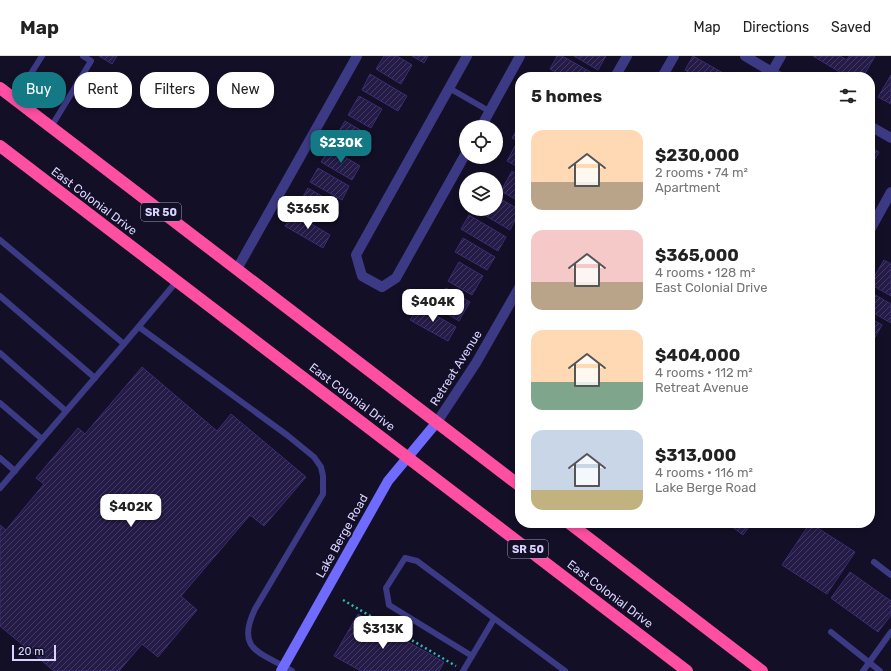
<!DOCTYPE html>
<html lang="en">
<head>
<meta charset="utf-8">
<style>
  :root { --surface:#fff; --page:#f2f2f2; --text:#222; --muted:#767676; --line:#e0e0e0; --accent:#137a85 }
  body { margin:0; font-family:Rubik,sans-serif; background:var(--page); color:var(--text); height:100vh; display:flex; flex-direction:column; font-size:15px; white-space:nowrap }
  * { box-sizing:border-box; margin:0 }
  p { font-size:13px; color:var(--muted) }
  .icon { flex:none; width:22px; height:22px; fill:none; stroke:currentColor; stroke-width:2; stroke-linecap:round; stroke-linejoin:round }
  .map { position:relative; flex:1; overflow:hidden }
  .panel { position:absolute; left:515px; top:16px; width:360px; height:456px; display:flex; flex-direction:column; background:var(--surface); border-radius:16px; box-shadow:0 2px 6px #0003 }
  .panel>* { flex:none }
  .banner { position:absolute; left:12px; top:16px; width:380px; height:36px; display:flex; gap:8px }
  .tools { position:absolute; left:459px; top:64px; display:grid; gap:8px }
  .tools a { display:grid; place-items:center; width:44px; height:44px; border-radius:50%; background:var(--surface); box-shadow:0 2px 6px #0003; font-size:20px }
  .scale { position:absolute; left:12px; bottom:10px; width:44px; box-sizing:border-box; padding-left:4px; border:2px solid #d9d4ff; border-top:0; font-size:11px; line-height:14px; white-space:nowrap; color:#d9d4ff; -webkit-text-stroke:3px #130f26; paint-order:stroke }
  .price { position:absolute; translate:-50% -34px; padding:0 9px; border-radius:8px; background:#fff; color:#222; font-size:13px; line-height:26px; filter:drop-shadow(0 1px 2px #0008) }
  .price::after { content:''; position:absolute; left:50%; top:24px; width:12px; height:9px; margin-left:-6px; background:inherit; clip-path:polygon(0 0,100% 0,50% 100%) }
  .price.selected { background:var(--accent); color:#fff }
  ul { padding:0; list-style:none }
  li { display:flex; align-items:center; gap:12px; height:100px; padding:0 16px }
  li span { display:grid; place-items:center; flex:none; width:112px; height:80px; border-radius:12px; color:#555 }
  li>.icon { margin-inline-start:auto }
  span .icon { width:48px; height:48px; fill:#fffc; stroke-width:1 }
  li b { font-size:17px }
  h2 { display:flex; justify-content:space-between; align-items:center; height:48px; padding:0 16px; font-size:17px }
  .pill { padding:0 14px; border-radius:16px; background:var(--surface); box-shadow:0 2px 6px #0003; font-size:14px; line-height:36px }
  .pill.selected { background:var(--accent); color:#fff }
  header { display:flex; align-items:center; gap:24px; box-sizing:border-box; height:56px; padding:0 20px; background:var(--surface); border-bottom:1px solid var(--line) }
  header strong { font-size:19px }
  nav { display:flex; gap:22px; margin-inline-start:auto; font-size:14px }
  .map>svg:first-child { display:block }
</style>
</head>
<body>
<header>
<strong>Map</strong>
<nav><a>Map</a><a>Directions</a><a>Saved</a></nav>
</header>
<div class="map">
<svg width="891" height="615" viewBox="0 0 891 615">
  <defs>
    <pattern id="building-hatch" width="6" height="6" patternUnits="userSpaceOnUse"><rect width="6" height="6" fill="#241b47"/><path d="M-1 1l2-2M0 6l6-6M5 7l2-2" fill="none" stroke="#433b63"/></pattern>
  </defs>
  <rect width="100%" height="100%" fill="#130f26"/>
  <!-- building -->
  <g fill="url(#building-hatch)" stroke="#3b2d73">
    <polygon points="99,0 117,0 112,8"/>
    <polygon points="384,0 397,0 412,9 401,28 376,13"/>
    <polygon points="412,0 428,0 424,7"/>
    <polygon points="557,0 562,0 596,19 595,21 564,21 550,13"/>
    <polygon points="574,0 606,0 598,14"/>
    <polygon points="693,0 725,18 724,21 697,21 685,14"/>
    <polygon points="813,0 840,0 847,4 849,0 875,0 863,21 848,21"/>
    <polygon points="370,18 407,40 398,55 362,34"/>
    <polygon points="891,19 891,48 878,41"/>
    <polygon points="359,40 382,53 371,72 348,59"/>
    <polygon points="345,65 367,78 354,100 332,87"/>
    <polygon points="520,68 520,86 512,82"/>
    <polygon points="515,90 520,93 520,112 507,105"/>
    <polygon points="870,91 879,96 871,110 870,110"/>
    <polygon points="330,92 360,110 352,124 321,106"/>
    <polygon points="318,112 349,130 342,144 310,126"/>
    <polygon points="512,115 520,120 520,146 501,135"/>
    <polygon points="308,132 332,146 321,165 297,151"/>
    <polygon points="497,141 520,154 510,174 486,160 491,153 496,153"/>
    <polygon points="293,157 330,179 323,192 285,170"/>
    <polygon points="469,159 506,181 498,195 461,173"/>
    <polygon points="463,182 495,201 487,214 455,196"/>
    <polygon points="884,204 891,208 891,240 870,228"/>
    <polygon points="459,206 483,220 472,239 448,225"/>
    <polygon points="446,232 470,246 459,265 435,251"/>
    <polygon points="870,236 891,248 891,267 870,255"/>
    <polygon points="419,250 456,271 448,285 410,264"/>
    <polygon points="870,262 882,269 870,290"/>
    <polygon points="142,311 217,375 231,358 306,421 264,470 250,459 181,540 197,554 158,601 142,588 119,615 54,615 0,570 0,469 6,474 44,428 36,422 78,372 85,378"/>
    <polygon points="727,467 752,467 743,479"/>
    <polygon points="810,467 855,496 827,538 782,509"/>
    <polygon points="850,516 891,545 891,559 878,576 831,542"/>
    <polygon points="358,558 444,606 439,615 361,615 334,600"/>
  </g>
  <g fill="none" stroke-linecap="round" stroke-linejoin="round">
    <!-- path -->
    <polyline stroke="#2fb8b0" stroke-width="2.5" stroke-dasharray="2 3" stroke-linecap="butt" points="343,544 456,610"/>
    <!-- lane -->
    <g stroke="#3d3a85" stroke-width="6">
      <polyline points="449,32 489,55"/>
      <polyline points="15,43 42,0"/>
      <polyline points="51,71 91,5 83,0"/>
      <polyline points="0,184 124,288 177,225"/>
      <polyline points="0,240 95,322"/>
      <path d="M139,271L287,379L314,401L321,411L323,420V438L255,553C235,595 261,596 292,615"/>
      <polyline points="0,297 66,355"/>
      <polyline points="0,347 42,383"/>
      <polyline points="0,402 15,415"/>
      <polyline points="0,432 124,288"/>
      <polyline points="874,506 891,519"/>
      <polyline points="831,576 880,615"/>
      <polyline points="472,600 389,549 386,532 405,502 417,505 565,615"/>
      <polyline points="463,615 494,563"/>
      <polyline points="863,615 891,576"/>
    </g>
    <!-- street -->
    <g stroke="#3d3a85" stroke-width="10">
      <polyline points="745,0 780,21"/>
      <polyline points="615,21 627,0"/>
      <polyline points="662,21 674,0"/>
      <polyline points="769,21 781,0"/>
      <polyline points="870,70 891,82"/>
      <polyline points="481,71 520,0"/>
      <polyline points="466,97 396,222 382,231 362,220 356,199 467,0"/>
      <polyline points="870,174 891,136"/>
      <polyline points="237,213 357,0"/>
      <polyline points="437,366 476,307 520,230"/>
    </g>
    <!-- secondary -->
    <polyline stroke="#6f6bff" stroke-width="10" points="281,615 388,425 437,366"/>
    <!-- highway -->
    <g stroke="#ff4fa3" stroke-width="12">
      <polyline points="0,32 520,430"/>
      <polyline points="0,90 687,615"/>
      <polyline points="569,467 762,615"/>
    </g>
  </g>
  <g text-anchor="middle" stroke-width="4" stroke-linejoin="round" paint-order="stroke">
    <!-- shield labels -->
    <g fill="#130f26" stroke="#9e99be" stroke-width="1">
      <rect x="141" y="147" width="40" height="18" rx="3"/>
      <rect x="508" y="484" width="40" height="18" rx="3"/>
    </g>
    <g font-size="11" font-weight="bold" fill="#d9d4ff">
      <text x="161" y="160">SR 50</text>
      <text x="528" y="497">SR 50</text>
    </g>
    <!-- street labels -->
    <g font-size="12" fill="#d9d4ff" stroke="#130f26">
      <text transform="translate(94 145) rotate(37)" y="4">East Colonial Drive</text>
      <text transform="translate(456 312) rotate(-58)" y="4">Retreat Avenue</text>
      <text transform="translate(352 341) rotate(37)" y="4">East Colonial Drive</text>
      <text transform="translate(342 480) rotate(-61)" y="4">Lake Berge Road</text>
      <text transform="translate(610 538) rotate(37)" y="4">East Colonial Drive</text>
    </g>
  </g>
</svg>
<div class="tools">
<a><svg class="icon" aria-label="locate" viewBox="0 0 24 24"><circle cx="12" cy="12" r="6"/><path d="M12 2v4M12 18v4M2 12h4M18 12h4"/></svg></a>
<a><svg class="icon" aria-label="layers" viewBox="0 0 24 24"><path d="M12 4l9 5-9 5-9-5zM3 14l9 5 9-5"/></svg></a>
</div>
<div class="scale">20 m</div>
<b class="price selected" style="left:341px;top:108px">$230K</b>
<b class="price" style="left:308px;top:174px">$365K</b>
<b class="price" style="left:433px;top:267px">$404K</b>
<b class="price" style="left:131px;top:472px">$402K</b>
<b class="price" style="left:383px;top:594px">$313K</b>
<div class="banner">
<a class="pill selected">Buy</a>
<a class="pill">Rent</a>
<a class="pill">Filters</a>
<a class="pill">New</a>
</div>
<section class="panel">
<h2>5 homes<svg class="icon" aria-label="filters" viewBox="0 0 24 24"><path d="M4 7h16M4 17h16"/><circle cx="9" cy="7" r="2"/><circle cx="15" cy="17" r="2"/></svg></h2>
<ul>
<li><span style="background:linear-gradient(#ffd9b3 65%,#b9a48a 0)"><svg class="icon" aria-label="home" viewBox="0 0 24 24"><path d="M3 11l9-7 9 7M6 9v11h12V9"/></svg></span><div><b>$230,000</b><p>2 rooms · 74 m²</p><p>Apartment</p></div></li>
<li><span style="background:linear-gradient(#f6c9c9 65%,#b9a48a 0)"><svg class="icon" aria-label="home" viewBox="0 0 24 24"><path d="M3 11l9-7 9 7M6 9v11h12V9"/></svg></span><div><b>$365,000</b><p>4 rooms · 128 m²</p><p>East Colonial Drive</p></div></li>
<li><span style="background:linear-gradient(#ffd9b3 65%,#7fa58c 0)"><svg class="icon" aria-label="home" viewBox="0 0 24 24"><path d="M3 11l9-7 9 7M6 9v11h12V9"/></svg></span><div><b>$404,000</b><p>4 rooms · 112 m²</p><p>Retreat Avenue</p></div></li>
<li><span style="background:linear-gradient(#c9d6e8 75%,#c2b280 0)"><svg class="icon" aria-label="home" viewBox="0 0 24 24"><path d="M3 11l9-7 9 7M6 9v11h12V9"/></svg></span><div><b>$313,000</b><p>4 rooms · 116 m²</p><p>Lake Berge Road</p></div></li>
</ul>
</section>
</div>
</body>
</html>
